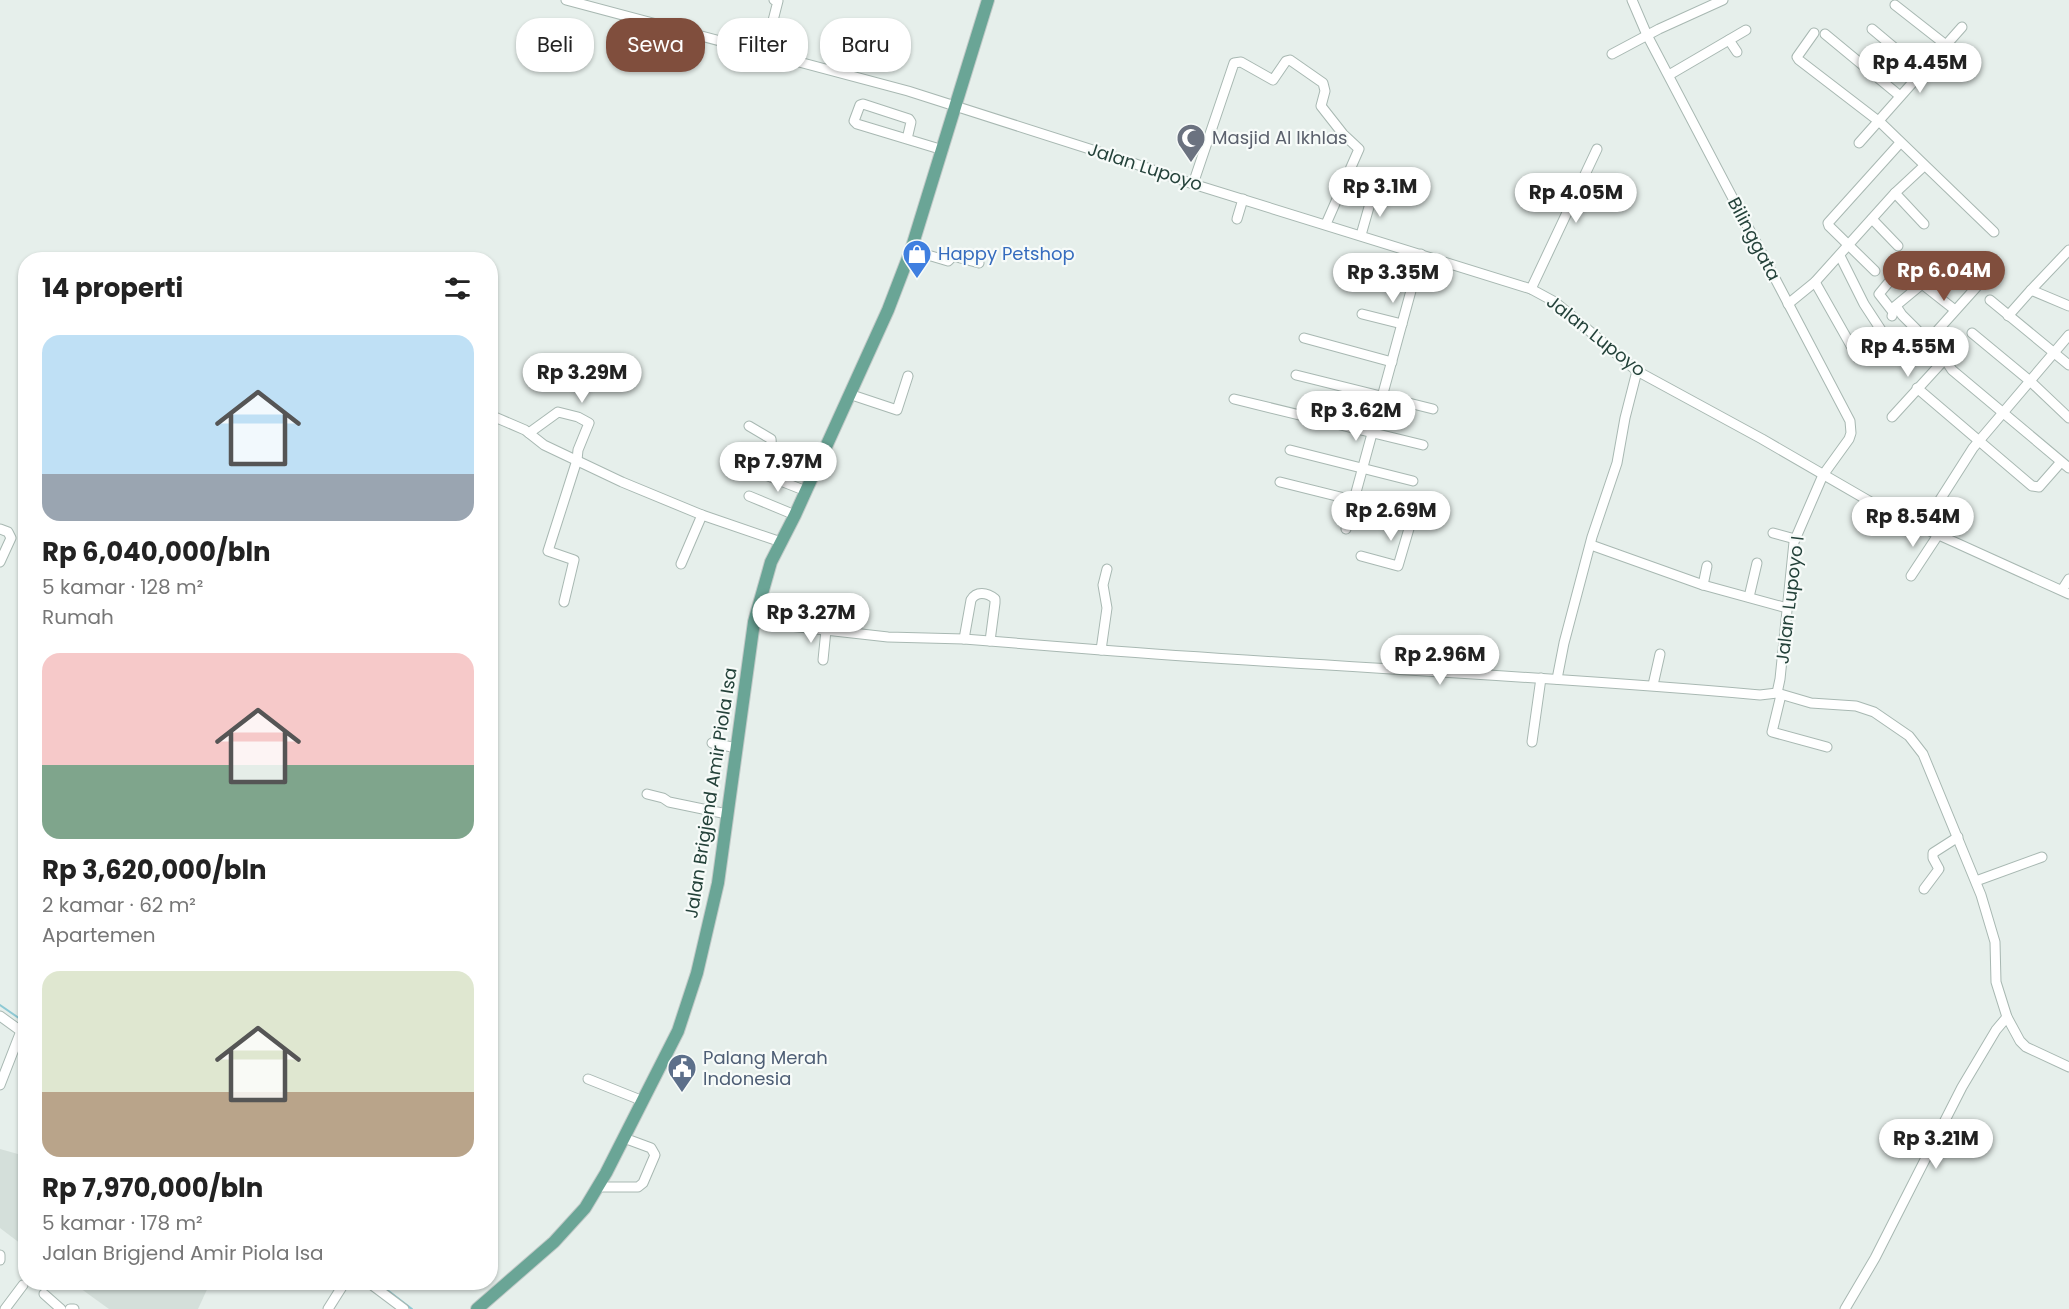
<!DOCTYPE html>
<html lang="id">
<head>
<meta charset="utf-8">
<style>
  :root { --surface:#fff; --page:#f6f6f6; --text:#222; --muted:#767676; --accent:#804e3d }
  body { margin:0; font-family:Poppins,sans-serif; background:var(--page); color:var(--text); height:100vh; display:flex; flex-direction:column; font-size:22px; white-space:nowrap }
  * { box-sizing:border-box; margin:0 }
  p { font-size:20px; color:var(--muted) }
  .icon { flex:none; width:33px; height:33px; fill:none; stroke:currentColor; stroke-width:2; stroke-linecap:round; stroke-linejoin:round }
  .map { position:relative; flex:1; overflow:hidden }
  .details { position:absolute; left:18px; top:252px; width:480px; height:1038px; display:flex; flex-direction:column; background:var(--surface); border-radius:24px; box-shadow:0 2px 4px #0004 }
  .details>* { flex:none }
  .top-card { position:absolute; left:516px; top:18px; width:570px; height:54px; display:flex; gap:12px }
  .price { position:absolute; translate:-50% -51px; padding:0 14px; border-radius:21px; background:#fff; color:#222; font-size:20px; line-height:39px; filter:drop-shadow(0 2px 3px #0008) }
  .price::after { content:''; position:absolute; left:50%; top:36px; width:18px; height:14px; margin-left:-9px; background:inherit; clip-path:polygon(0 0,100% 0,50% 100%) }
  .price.selected { background:var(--accent); color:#fff }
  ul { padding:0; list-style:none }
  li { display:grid; align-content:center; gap:12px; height:318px; padding:0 24px }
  li span { display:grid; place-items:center; height:186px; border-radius:18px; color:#555 }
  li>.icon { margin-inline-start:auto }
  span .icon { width:108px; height:108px; fill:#fffc; stroke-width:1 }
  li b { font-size:26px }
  h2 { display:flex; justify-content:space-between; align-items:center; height:72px; padding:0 24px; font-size:26px }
  .tag { padding:0 21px; border-radius:24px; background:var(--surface); box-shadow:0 2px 4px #0004; font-size:21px; line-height:54px }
  .tag.selected { background:var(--accent); color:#fff }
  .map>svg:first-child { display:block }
</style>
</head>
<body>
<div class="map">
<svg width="2069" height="1309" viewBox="0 0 2069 1309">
  <rect width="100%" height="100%" fill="#e6efeb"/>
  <!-- built -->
  <g fill="#d4dfda">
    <polygon points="0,1149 25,1156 25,1247 0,1228"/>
    <polygon points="73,1283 210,1283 198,1309 109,1309"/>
  </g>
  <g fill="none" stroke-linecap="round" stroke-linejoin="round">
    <!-- stream -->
    <g stroke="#8ec9d4" stroke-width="2">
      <polyline points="0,1005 26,1023"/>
      <polyline points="377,1282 412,1309"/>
    </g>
    <!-- minor casing -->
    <g stroke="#a8b8b2" stroke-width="11">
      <g id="minor">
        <polyline points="566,0 908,91 1124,160 1193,184 1531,289 1555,302 1637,371 1762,439 1888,512 2069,594"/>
        <polyline points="1632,0 1647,35 1850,421 1851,433 1849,439 1823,475 1794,542 1780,679 1777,693"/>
        <polyline points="1895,5 1946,45"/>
        <polyline points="1872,29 1922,71"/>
        <polyline points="1814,33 1797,57 1799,60 1881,123 1994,232"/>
        <polyline points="1825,34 1900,96"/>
        <polyline points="1729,40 1737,52"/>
        <polyline points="765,52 778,1 774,0"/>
        <polyline points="1612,54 1659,29 1723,0"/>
        <polyline points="1669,75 1746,30"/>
        <polyline points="907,139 911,122 909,119 863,104 860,105 854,121 857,124 943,150"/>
        <polyline points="1859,143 1962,27"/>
        <polyline points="1193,184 1234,63 1241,62 1273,80 1286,61 1290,60 1323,83 1325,91 1321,106 1343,134 1359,149 1326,224"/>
        <polyline points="1895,193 1924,224"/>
        <polyline points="1237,219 1243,199"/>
        <polyline points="1872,219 1898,246"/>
        <polyline points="1361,235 1373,193"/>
        <polyline points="911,250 948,261 953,256 979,263"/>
        <polyline points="2069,250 2031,290 2069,306"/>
        <polyline points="1840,256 1864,304 1881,330"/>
        <polyline points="1875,271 1829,226 1828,223 1900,143"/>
        <polyline points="1815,282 1858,358"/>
        <polyline points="1531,289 1597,149"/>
        <polyline points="1990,300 2069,365"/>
        <polyline points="1788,304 1815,282 1895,193 1924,166"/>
        <polyline points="1896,306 1902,315 1942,355 1952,370 2069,468"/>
        <polyline points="1893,308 1922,284 1955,310"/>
        <polyline points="1362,314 1402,324"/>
        <polyline points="1892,316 1893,312 1879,294 1898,271 1914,261"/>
        <polyline points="2008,316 2031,290"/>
        <polyline points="1972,333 2030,381 2069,418"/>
        <polyline points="1304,338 1392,362"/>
        <polyline points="1928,341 1981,282"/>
        <polyline points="1296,375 1433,409"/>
        <polyline points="1917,388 2032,486 2039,487 2061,462"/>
        <polyline points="849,394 897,410 908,376"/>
        <polyline points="1234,399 1423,445"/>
        <polyline points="490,415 525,430 544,445 622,482 702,515 781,542"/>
        <polyline points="1892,417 1945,359"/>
        <path d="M749,426L771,439C773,451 763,465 768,476L806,491"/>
        <polyline points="529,433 558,412 578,417 589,423 578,450 577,460 548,551 574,560 564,602"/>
        <polyline points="1290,450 1413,481"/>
        <polyline points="1280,482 1413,515 1398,566 1361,556"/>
        <polyline points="749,496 795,515"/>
        <polyline points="1922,528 1973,448 2069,335"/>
        <polyline points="0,529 8,532 11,538 0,562"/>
        <polyline points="1346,529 1421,254"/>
        <polyline points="1773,533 1795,539"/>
        <polyline points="1591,545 1703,585 1787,608"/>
        <polyline points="681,564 702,515"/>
        <polyline points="1911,576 1938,535"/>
        <polyline points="1703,585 1707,566"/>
        <polyline points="2062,590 2069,579"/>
        <polyline points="1749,597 1757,563"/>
        <polyline points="754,622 888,637 964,639 1101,650 1107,608 1103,585 1107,569"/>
        <path d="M964,639L971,600C976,591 987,592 995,599V603L990,641"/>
        <path d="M1101,650C1321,667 1541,675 1760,695L1777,693L1811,703L1856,706L1874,712L1909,736L1923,754L1981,895L1995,942L1996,982L2007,1017L2020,1041L2026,1047L2069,1067"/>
        <polyline points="823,660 826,630"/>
        <polyline points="1557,679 1564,643 1592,537 1617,463 1625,418 1637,371"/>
        <polyline points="1653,685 1660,654"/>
        <polyline points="1781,695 1772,732 1827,747"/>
        <polyline points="1532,742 1541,678"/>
        <polyline points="712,743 737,748"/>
        <polyline points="647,794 663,798 669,802 727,814"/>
        <polyline points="1976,881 2042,857"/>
        <polyline points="1924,889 1939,869 1933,858 1933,853 1958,837"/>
        <polyline points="0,1016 25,1034"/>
        <polyline points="588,1079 643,1101"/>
        <polyline points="0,1085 21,1031"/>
        <polyline points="598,1187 638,1187 643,1183 655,1155 651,1148 624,1138"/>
        <polyline points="0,1255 0,1260"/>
        <polyline points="368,1282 404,1309"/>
        <polyline points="44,1294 61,1309"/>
        <polyline points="5,1309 23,1285"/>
        <polyline points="70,1309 74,1309"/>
        <polyline points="328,1309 345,1282"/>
        <polyline points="1845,1309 1875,1258 1962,1087 1996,1030 2007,1017"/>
      </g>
    </g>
    <!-- major casing -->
    <g stroke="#c2cac8" stroke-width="14">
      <polyline id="major" points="477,1309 554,1242 585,1208 606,1173 678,1031 697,973 718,883 754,622 771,562 795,515 888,310 911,250 988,0"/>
    </g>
    <!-- minor -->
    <use href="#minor" stroke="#fff" stroke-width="9"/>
    <!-- major -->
    <use href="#major" stroke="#6aa596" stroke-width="12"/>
  </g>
  <!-- icons -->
  <defs>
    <g id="mosque-pin" transform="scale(1.5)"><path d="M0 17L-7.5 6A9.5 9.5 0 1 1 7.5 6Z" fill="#6b7280" stroke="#f7fbf9"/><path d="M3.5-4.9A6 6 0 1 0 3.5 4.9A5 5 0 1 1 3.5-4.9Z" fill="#fff"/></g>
    <g id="shop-pin" transform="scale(1.5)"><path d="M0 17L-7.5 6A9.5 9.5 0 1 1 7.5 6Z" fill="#3f7fe0" stroke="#f7fbf9"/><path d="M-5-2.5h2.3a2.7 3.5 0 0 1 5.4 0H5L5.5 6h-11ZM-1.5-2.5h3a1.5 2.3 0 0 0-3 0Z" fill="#fff"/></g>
    <g id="civic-pin" transform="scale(1.5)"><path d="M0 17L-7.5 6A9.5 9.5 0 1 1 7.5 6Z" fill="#5c6f8a" stroke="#f7fbf9"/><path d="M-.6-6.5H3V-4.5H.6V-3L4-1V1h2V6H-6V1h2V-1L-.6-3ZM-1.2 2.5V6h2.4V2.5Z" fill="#fff"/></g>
  </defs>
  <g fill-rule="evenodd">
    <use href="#mosque-pin" x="1191" y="138"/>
    <use href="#shop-pin" x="917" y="254"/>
    <use href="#civic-pin" x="682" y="1068"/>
  </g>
  <g text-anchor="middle" stroke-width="4.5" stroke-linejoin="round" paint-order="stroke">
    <!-- worship labels -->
    <g font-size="18" fill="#5b616d" stroke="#f7fbf9" text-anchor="start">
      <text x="1212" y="144">Masjid Al Ikhlas</text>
    </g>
    <!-- street labels -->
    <g font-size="18" fill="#24423a" stroke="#f7fbf9">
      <text transform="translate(1145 167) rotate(18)" y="6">Jalan Lupoyo</text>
      <text transform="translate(1754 239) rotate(62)" y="6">Bilinggata</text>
      <text transform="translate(1596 336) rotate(38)" y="6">Jalan Lupoyo</text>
      <text transform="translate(1790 600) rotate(-83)" y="6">Jalan Lupoyo I</text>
      <text transform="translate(711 793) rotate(-81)" y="6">Jalan Brigjend Amir Piola Isa</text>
    </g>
    <!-- shop labels -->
    <g font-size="18" fill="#366cbe" stroke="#f7fbf9" text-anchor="start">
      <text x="938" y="260">Happy Petshop</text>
    </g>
    <!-- service labels -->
    <g font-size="18" fill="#4e5e75" stroke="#f7fbf9" text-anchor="start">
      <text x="703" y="1064">Palang Merah<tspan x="703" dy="21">Indonesia</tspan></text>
    </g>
  </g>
</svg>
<b class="price" style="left:1920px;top:94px">Rp 4.45M</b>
<b class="price" style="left:1380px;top:218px">Rp 3.1M</b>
<b class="price" style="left:1576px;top:224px">Rp 4.05M</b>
<b class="price selected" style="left:1944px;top:302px">Rp 6.04M</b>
<b class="price" style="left:1393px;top:304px">Rp 3.35M</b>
<b class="price" style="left:1908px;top:378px">Rp 4.55M</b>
<b class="price" style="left:582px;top:404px">Rp 3.29M</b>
<b class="price" style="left:1356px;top:442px">Rp 3.62M</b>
<b class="price" style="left:778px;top:493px">Rp 7.97M</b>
<b class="price" style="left:1391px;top:542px">Rp 2.69M</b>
<b class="price" style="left:1913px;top:548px">Rp 8.54M</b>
<b class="price" style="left:811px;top:644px">Rp 3.27M</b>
<b class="price" style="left:1440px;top:686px">Rp 2.96M</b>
<b class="price" style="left:1936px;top:1170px">Rp 3.21M</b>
<div class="top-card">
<a class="tag">Beli</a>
<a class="tag selected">Sewa</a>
<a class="tag">Filter</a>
<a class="tag">Baru</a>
</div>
<section class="details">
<h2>14 properti<svg class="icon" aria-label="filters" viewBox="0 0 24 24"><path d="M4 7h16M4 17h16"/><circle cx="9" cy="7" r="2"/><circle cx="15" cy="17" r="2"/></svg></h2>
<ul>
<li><span style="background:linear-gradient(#bfe0f5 75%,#9aa5b1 0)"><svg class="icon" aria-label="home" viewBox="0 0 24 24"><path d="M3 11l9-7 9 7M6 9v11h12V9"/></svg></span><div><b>Rp 6,040,000/bln</b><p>5 kamar · 128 m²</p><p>Rumah</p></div></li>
<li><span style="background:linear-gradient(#f6c9c9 60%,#7fa58c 0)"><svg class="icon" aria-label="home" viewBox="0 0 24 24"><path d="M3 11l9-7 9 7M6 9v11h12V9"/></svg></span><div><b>Rp 3,620,000/bln</b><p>2 kamar · 62 m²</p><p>Apartemen</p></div></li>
<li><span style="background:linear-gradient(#dfe7d0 65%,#b9a48a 0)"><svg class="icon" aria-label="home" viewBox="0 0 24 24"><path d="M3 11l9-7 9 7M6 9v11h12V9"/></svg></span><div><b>Rp 7,970,000/bln</b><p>5 kamar · 178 m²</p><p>Jalan Brigjend Amir Piola Isa</p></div></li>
</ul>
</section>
</div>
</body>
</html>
